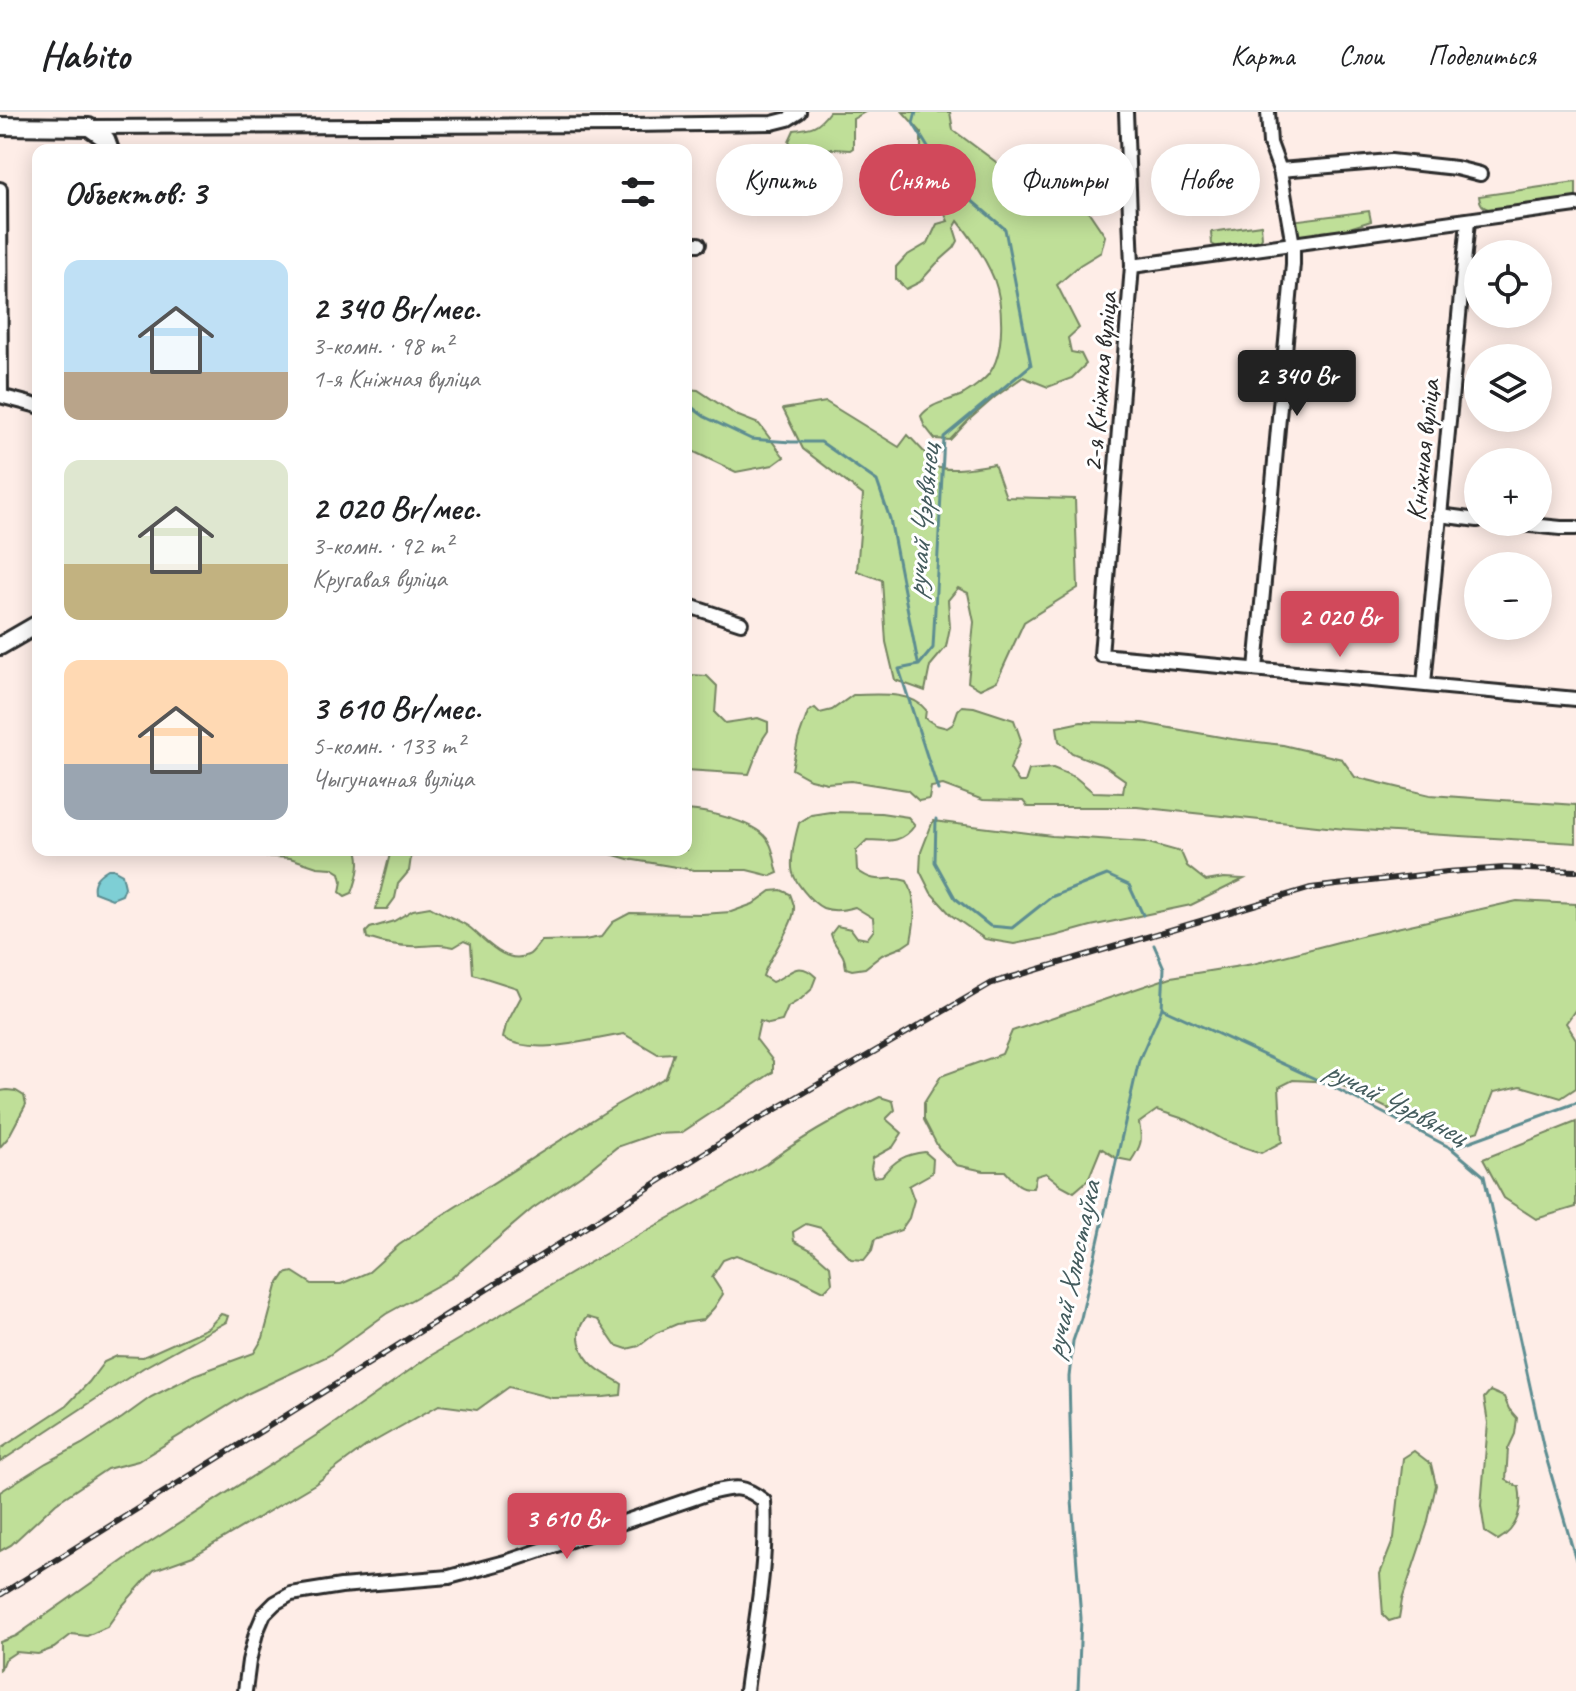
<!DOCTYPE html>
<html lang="ru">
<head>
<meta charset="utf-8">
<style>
  :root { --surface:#fff; --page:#f6f6f6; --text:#202124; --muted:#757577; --line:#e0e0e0; --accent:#d1495b }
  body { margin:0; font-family:Caveat,sans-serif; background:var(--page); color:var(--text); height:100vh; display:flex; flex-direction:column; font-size:30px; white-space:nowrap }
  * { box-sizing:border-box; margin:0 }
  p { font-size:26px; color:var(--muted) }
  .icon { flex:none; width:44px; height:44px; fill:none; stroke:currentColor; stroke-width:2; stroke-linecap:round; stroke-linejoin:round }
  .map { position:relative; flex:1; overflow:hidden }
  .panel { position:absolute; left:32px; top:32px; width:660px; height:712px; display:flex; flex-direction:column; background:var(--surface); border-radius:16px; box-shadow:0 4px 20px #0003 }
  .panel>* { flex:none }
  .top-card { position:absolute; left:716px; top:32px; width:740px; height:72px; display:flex; gap:16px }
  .fabs { position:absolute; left:1464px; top:128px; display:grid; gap:16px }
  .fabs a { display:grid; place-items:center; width:88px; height:88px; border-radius:50%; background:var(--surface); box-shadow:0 4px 20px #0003; font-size:40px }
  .price { position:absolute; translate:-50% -68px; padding:0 18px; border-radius:8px; background:var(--accent); color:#fff; font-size:26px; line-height:52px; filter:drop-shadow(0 2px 4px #0008) }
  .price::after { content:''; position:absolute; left:50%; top:48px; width:24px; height:18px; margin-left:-12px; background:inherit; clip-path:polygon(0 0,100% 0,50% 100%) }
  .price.current { background:#222; color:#fff }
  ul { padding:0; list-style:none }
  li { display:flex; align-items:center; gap:24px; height:200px; padding:0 32px }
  li span { display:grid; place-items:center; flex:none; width:224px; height:160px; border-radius:16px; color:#555 }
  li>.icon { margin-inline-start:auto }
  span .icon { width:96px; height:96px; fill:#fffc; stroke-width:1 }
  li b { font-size:34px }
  h2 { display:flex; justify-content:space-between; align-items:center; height:96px; padding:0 32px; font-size:34px }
  .chip { padding:0 28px; border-radius:36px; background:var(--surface); box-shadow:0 4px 20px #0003; font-size:28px; line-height:72px }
  .chip.current { background:var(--accent); color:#fff }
  header { display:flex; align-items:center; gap:48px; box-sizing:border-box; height:112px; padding:0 40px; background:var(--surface); border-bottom:2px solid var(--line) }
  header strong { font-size:38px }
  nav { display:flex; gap:44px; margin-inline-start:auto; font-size:28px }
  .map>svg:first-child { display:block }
</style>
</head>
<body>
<header>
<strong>Habito</strong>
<nav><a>Карта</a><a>Слои</a><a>Поделиться</a></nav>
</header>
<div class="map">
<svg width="1576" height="1579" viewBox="0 0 1576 1579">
  <rect width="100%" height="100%" fill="#feede7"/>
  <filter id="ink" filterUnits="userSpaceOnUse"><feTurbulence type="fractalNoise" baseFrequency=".0125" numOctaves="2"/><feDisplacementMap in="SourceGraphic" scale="16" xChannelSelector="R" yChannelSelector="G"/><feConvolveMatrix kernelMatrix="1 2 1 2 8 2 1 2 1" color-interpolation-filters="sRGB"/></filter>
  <g filter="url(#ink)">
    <!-- green -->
    <g fill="#bfdf98" stroke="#758562" stroke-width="2">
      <path d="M829,0H865L853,7V36L850,38L818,36L810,47L802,48L789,29L794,18C812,16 818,15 829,0Z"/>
      <path d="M903,0H950L953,18L1039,82L1078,84L1105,124L1101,140L1080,153L1057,173L1079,216L1068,226L1071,240L1081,242L1086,252L1072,266L1048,275L1023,265L995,285L971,306L950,328L935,327L924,313L921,304C931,290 949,290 964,282C971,278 983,269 988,263C1006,241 1003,191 994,167C986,148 971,125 958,109L954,116L958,129L954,136L936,152L920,170L906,177L896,167V155L906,144L928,131L937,112L948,109C941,91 928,82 911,74C907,65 915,59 921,52V20Z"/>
      <path d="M1576,70V86L1492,98C1483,96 1480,93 1479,84Z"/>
      <polygon points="1369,99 1371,109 1340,119 1301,124 1295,121 1291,109"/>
      <polygon points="1261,113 1262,125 1260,129 1217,135 1212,132 1211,120"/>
      <polygon points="686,277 698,278 736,303 759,312 784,345 773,353 736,360 686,336"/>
      <path d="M826,290L899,335L908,323L928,344L930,354C951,360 972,356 994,352L1006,385L1075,387L1078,476L1024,510L997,569L980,577L968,570L974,510L968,481L958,476L948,488L950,515L946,535L930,554L925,579L895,568L886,530L882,468L857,459L863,383L803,337L783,297Z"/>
      <polygon points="691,563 707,564 717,574 715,601 725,611 758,606 768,610 768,619 762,628 749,662 686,658 686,567"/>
      <path d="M853,583C876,583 910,578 926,598L925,606L936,613L947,616L953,612L958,598L962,594L974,595L1014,608L1021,628L1010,657L1019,670H1025L1029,658L1053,656L1075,665L1093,680L1123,681L1125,668L1105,654L1072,641L1059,629L1057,615L1081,610L1142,611L1232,627L1283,633L1342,647L1355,665L1430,683L1576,693V731L1345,717L1137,695H1028L1023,689L983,688L943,673L931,675L929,687L919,689L907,678L851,669L827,671L810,667L792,657L798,628L808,600L815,596L820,601L832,598Z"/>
      <path d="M686,698C707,699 759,710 769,730C774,738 775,752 778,761L771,764L747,758H694L628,747L597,738H686Z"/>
      <path d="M830,700L881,701L908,705L915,713C902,732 888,729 867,728L856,739L857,758C879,775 885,762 907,769C918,788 915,809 911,829L902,835L882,843L865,856L852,858L846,856C844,837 835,838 831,822L837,814L851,817L857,825L867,827L874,818L873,806L855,795C845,798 834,800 823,796C812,791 792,768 792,756C791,741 795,725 799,711L811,703Z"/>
      <polygon points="933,709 1052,724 1145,730 1181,740 1187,754 1206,769 1224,766 1244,767 1191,793 1091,814 1055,824 1014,832 985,827 951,803 931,781 920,759 921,740"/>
      <path d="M250,738H357C362,751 357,768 352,781L345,784L340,780L342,769L340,761L332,756L317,755L290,746L260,744L250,740Z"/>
      <polygon points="391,738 412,738 409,759 398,772 395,786 387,797 376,797"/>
      <path d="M781,778L790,782C791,784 794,793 794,794C796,812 769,844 763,864L772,870C789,864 797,846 816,865L811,878L801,887L788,895L782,909L769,912L760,909L756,927L773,949V960L681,1021L654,1022L617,1035L587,1059L532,1097L451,1166L386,1202L328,1244L249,1281L138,1349L107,1357L56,1391L11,1433L0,1439V1380L46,1351L82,1332L122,1306L151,1285L194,1263L254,1241L263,1226L277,1174L285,1162L293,1160L312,1172H341L369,1160L399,1133L441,1104L616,993L666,965L674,941L658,942L624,922C590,927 535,945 503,926L506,913L521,885L517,876L473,862L471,832L464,829L454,835C438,831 436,834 421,834C402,835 385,832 367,826L366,820L370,816L394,809L413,798L430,795C442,802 457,807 469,815C485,827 505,854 528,843C533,841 537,833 541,829L584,828L601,825L613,810L630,801L702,802L731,800L753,792L771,779Z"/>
      <path d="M1517,789L1576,792V897L1566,911L1576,927V976L1561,986L1521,974L1494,980L1479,1019L1450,1028L1335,970L1293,968L1279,975L1282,1030L1261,1041L1223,1028L1187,1008L1157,998L1139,1011C1143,1029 1141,1034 1131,1049L1116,1046L1101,1036L1088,1068L1074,1080L1061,1073L1046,1061L1036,1064L1033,1076C1019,1077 1014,1069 1005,1059H984L956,1053L938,1035L924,1008V991L941,964L1002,942L1012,919L1171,865L1253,852L1365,823Z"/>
      <polygon points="7,978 16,979 24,984 26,992 8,1026 0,1035 0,979"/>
      <path d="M880,985L893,989L895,998L886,1007L902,1021L893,1035L873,1046L871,1056L873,1065L882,1064C895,1048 905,1042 925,1040L933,1047L932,1061L909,1074L914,1088L909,1106L901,1118L875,1127L872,1138L864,1148L851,1147L821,1116L806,1112L793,1120L794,1129L813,1139L830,1154L832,1171L824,1179L796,1165L736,1143L723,1148L712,1165L723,1182L714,1196L703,1208L677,1212L656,1221L639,1234L627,1237L615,1233L598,1208L587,1205C572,1220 580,1242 595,1255C603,1262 614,1267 622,1272L621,1283L604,1285L552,1286L509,1275L477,1298L439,1293L366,1334L315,1372L193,1444L154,1458L122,1494L107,1515L87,1524L72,1522L54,1536L38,1542L16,1540L4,1548L0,1559V1530L16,1524L141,1436L323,1319L430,1244L587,1152L766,1052C802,1025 840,1004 880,985Z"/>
      <polygon points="1576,1010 1576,1095 1536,1107 1504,1086 1483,1047"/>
      <polygon points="221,1202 228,1204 226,1210 143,1256 0,1350 0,1337 67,1293 89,1270 104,1250 117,1244 143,1245 208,1216"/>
      <path d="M1490,1279L1504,1285L1509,1297L1517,1306L1515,1322L1508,1337L1506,1368L1519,1375C1523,1396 1518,1417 1498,1428L1485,1420L1481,1394L1488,1311L1484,1286Z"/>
      <polygon points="1414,1339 1431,1352 1436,1373 1427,1413 1402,1488 1399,1506 1389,1509 1383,1503 1380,1462 1394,1426 1403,1346"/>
    </g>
    <!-- water -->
    <path fill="#7ecfd5" stroke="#5d8d91" stroke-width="2" d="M108,757H113L122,762L125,775L122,783L112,787L94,780C92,769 98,763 108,757Z"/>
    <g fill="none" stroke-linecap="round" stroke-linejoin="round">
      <!-- stream -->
      <g stroke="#5d8d91" stroke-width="3">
        <polyline points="916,0 913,11 935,47 971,88 1005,117 1031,253 944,325 933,536 919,553 899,557 938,678"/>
        <polyline points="686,291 705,305 751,327 791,330 821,330 877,369 890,407 918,551"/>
        <polyline points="936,707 935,750 955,786 990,814 1012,816 1051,785 1107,763 1129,773 1143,803"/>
        <polyline points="1154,833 1164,856 1162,896 1335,976 1451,1036 1484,1064 1544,1338 1576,1448"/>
        <polyline points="1452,1036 1576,991"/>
        <polyline points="1078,1579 1081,1506 1072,1389 1069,1265 1073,1229 1081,1206 1139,948 1162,896"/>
      </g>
      <!-- minor casing -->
      <g stroke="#2b2b2b" stroke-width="18">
        <g id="minor">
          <polyline points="1126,0 1132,154 1101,543 1576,587"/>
          <polyline points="89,15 631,13 772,11 788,7 799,0"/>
          <polyline points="1280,58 1391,49 1456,56 1480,62"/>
          <polyline points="0,77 1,284"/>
          <polyline points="686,132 699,132"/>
          <polyline points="1132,154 1576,93"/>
          <polyline points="0,284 38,294"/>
          <polyline points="1439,403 1478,408"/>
          <polyline points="1501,410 1561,416 1576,416"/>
          <polyline points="686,493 741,511"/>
          <polyline points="1256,557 1293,152 1293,133 1280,58 1270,31 1268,0"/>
          <polyline points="1424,572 1468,109"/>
          <path d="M245,1579L249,1549L256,1521L264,1502L275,1491L291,1482L341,1474L449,1465L509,1449L709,1381C734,1375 743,1372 764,1389C768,1453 754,1516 746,1579"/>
        </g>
      </g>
      <!-- tertiary casing -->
      <g stroke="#2b2b2b" stroke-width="22">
        <g id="tertiary">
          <polyline points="0,14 89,15 106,27 110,38"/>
          <polyline points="0,534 38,512"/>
        </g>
      </g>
      <!-- minor -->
      <use href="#minor" stroke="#fff" stroke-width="12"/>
      <!-- tertiary -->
      <use href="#tertiary" stroke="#fff" stroke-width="16"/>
      <!-- rail casing -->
      <g stroke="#2b2b2b" stroke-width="6">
        <polyline id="rail" points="0,1483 747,1014 992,871 1311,776 1447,760 1505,756 1576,759"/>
      </g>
      <!-- rail -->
      <use href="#rail" stroke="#fff" stroke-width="3" stroke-dasharray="9" stroke-linecap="butt"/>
    </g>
  </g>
  <g text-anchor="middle" stroke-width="6" stroke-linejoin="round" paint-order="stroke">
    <!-- street labels -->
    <g font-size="28" fill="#2b2b2b" stroke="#fff">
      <text transform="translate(1099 270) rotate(-85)" y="10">2-я Кніжная вуліца</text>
      <text transform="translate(1422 338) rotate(-84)" y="10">Кніжная вуліца</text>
    </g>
    <!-- water labels -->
    <g font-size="30" font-style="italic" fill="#445c5e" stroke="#fff">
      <text transform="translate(922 409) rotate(-85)" y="10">ручай Чэрвянец</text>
      <text transform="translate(1396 990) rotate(27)" y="10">ручай Чэрвянец</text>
      <text transform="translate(1072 1158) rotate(-78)" y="10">ручай Хлюстаўка</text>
    </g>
  </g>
</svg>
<div class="fabs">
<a><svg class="icon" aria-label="locate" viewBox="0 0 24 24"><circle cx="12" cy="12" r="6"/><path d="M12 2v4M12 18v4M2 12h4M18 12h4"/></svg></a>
<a><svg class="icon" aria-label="layers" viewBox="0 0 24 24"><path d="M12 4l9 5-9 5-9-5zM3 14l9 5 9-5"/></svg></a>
<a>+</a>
<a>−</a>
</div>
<b class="price current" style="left:1297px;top:306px">2 340 Br</b>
<b class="price" style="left:1340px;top:547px">2 020 Br</b>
<b class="price" style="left:567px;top:1449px">3 610 Br</b>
<div class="top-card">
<a class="chip">Купить</a>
<a class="chip current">Снять</a>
<a class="chip">Фильтры</a>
<a class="chip">Новое</a>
</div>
<section class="panel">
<h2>Объектов: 3<svg class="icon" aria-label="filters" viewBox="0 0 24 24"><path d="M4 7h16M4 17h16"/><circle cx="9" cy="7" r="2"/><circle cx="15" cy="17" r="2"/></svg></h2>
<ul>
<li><span style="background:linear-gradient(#bfe0f5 70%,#b9a48a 0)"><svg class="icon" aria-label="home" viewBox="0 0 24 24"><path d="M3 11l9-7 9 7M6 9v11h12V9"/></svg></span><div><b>2 340 Br/мес.</b><p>3-комн. · 98 m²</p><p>1-я Кніжная вуліца</p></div></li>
<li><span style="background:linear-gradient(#dfe7d0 65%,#c2b280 0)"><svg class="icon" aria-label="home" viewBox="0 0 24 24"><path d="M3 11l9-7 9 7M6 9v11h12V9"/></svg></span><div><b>2 020 Br/мес.</b><p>3-комн. · 92 m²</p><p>Кругавая вуліца</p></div></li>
<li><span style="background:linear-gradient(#ffd9b3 65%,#9aa5b1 0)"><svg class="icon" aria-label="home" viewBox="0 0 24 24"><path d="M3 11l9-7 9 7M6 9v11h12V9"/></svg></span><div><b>3 610 Br/мес.</b><p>5-комн. · 133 m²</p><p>Чыгуначная вуліца</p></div></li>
</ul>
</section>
</div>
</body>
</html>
